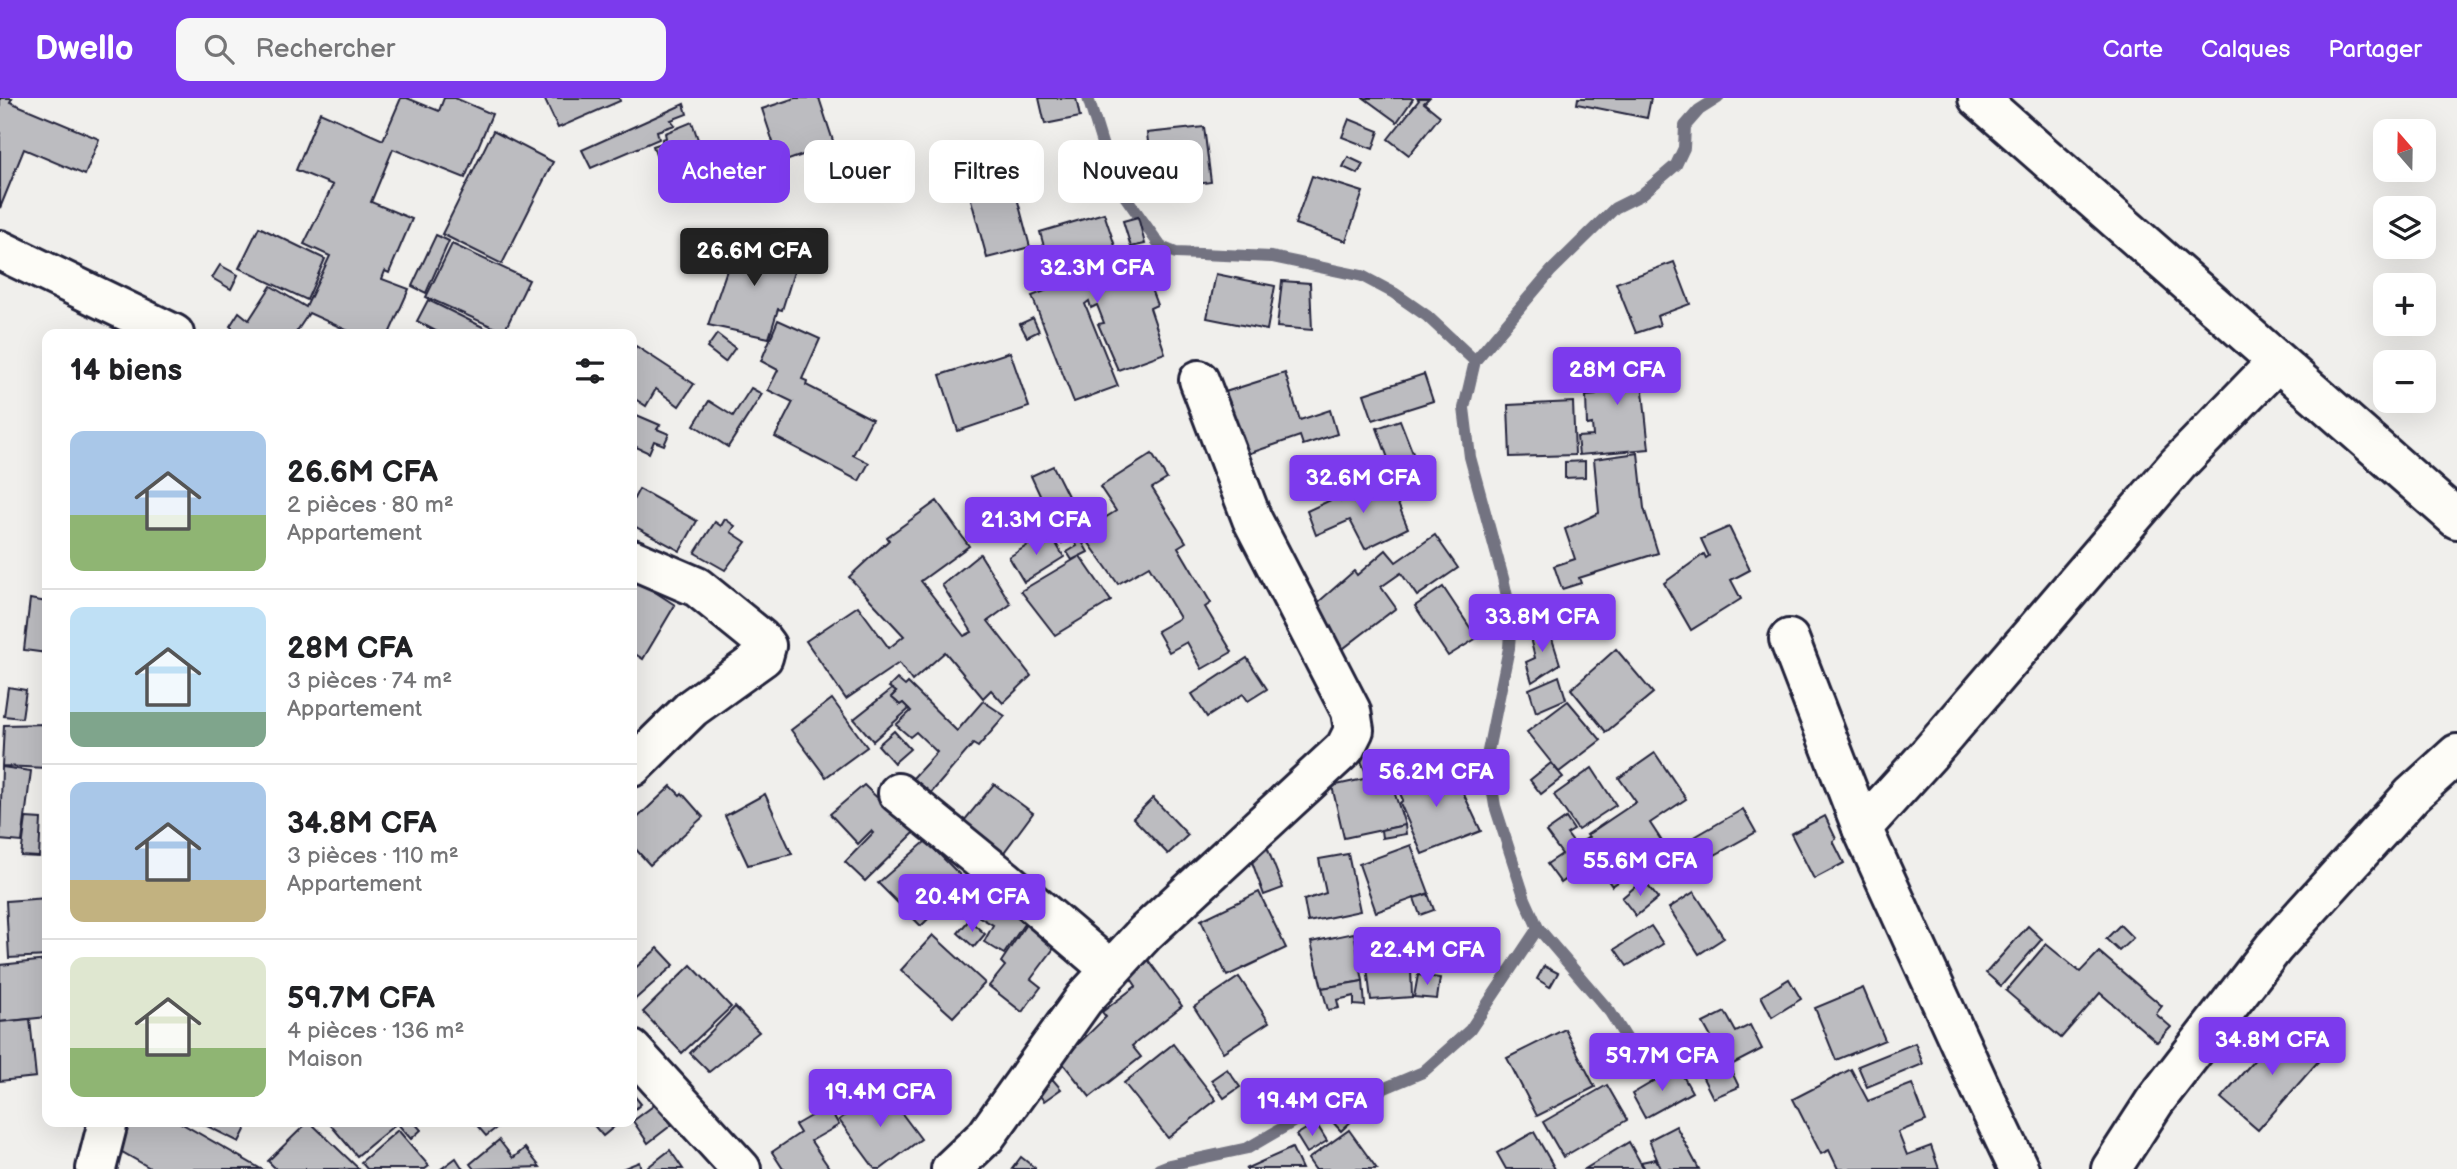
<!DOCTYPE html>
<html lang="fr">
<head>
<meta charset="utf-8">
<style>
  :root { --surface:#fff; --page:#f6f6f6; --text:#202124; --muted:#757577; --line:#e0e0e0; --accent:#7c3aed }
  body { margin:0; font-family:"Balsamiq Sans",sans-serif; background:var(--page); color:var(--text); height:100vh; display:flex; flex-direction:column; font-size:26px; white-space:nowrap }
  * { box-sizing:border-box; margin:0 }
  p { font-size:23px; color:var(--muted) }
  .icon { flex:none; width:38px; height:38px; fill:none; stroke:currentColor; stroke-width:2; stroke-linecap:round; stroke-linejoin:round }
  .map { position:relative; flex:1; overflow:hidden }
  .drawer { position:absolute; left:42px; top:231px; width:595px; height:798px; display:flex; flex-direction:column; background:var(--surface); border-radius:14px; box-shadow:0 7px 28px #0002 }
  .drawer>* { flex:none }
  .top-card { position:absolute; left:658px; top:42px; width:665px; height:63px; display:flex; gap:14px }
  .needle { width:46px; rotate:340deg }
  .controls { position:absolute; left:2373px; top:21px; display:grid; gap:14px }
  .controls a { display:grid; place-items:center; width:63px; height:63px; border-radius:14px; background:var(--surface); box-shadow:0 7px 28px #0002; font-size:35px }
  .price { position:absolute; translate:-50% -60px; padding:0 16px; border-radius:7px; background:var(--accent); color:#fff; font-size:23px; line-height:46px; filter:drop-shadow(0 2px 4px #0008) }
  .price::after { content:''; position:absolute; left:50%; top:42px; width:21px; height:16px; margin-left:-10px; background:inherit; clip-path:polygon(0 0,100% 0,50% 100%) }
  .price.active { background:#222; color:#fff }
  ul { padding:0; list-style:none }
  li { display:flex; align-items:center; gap:21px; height:175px; padding:0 28px }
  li+li { border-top:2px solid var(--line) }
  li span { display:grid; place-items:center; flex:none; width:196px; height:140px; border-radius:14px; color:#555 }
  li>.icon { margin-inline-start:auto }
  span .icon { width:84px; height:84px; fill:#fffc; stroke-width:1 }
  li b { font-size:30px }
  h2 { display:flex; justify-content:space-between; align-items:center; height:84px; padding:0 28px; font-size:30px }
  .pill { padding:0 24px; border-radius:14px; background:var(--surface); box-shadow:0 7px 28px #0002; font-size:24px; line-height:63px }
  .pill.active { background:var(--accent); color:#fff }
  header { display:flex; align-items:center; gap:42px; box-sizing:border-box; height:98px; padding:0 35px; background:var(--accent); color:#fff }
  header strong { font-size:33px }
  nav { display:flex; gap:38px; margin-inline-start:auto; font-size:24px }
  .search { width:490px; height:63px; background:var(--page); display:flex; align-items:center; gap:18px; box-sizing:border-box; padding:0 24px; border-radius:14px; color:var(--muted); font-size:26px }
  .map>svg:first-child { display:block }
</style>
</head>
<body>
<header>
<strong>Dwello</strong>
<div class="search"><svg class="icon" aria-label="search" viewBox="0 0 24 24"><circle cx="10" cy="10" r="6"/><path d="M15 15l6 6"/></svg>Rechercher</div>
<nav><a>Carte</a><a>Calques</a><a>Partager</a></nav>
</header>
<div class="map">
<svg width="2457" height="1071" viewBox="0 0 2457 1071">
  <rect width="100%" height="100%" fill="#f0efec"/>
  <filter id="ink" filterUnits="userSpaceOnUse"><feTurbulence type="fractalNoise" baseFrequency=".0143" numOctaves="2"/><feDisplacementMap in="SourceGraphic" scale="14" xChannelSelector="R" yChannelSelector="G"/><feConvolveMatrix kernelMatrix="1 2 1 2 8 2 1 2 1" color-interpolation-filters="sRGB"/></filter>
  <g filter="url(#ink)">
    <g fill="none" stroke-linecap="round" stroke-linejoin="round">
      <!-- stream -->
      <g stroke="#737381" stroke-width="12">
        <polyline points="1088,0 1108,65 1120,91 1161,149 1176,155 1272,159 1362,178 1394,195 1427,218 1475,263"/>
        <polyline points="1636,956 1610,914 1538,830 1525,801 1495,708 1487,658 1509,550 1511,517 1503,480 1470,359 1464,310 1475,263 1551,173 1615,110 1641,97 1676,67 1684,50 1685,28 1699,12 1718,0"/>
        <polyline points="1159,1071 1169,1067 1248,1050 1303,1018 1344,1002 1373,995 1423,974 1470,932 1538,830"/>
      </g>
    </g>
    <!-- building -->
    <g fill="#bcbcc0" stroke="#22223b" stroke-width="2">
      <polygon points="0,0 12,0 10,4 99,41 85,77 24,51 0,110"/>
      <polygon points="401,0 407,0 439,13 444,0 455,0 492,16 465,80 393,51 371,104 412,121 389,175 385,173 382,181 409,191 389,236 355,236 309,215 295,236 239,236 230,228 239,214 249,222 271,188 306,209 330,158 304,146 333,87 296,72 320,14 383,42"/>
      <polygon points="544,0 619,0 620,3 558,30"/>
      <polygon points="795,0 819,0 834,46 780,65 762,11"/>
      <polygon points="1039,0 1076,0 1080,19 1045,26"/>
      <polygon points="1364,0 1411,0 1413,1 1397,24"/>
      <polygon points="1417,0 1429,0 1424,5 1440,18 1409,57 1388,41 1419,2"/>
      <polygon points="1578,0 1651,0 1647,20 1577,6"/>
      <polygon points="684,6 687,16 671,22 675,27 657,33 659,41 591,70 582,52"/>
      <polygon points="1349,21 1379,33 1373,51 1342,39"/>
      <polygon points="692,24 714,88 669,98 653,48 662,45 662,41 666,40 665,35"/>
      <polygon points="1204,29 1211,84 1153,92 1147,35"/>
      <polygon points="493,33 553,64 502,166 442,136"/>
      <polygon points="1348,59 1363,66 1358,76 1343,69"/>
      <polygon points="1312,78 1363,94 1346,143 1295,126"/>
      <polygon points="990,81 994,98 1015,92 1030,149 987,160 967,87"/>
      <polygon points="1104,115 1121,166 1154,155 1164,186 1151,191 1157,207 1150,210 1165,255 1118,272 1098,226 1104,225 1097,207 1091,210 1089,203 1085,206 1118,288 1074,304 1032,198 1055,189 1040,134"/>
      <polygon points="1138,119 1145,146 1131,149 1123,123"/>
      <polygon points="259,129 325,161 307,202 239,170"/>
      <polygon points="436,137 449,143 426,195 412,188"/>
      <polygon points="739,137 799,158 782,212 778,211 769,240 708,227"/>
      <polygon points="452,146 529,182 504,234 426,199"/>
      <polygon points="1674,164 1690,206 1657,218 1660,227 1636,235 1616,185"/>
      <polygon points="220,167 238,177 231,191 212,180"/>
      <polygon points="1216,176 1275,188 1267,232 1207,220"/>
      <polygon points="1282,183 1310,185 1312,232 1277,229"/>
      <polygon points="428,202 497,236 441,236 417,223"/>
      <polygon points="1033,220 1039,233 1027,239 1020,226"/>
      <polygon points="778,222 820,241 802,281 807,283 806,287 872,321 853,357 869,365 859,383 775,339 793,304 768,292 778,272 761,263"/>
      <polygon points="717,236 735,250 725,264 707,250"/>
      <polygon points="636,248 694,286 679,308 656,291 646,308 632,299 632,255"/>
      <polygon points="1010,254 1029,309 958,333 940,277"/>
      <polygon points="1600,255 1647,257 1643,293 1649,351 1579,357 1577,339 1593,338 1592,326 1587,327 1586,298 1596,297"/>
      <polygon points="1285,275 1300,322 1330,312 1337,336 1303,347 1300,338 1242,358 1222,295"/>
      <polygon points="1424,276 1433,303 1373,322 1364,296"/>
      <polygon points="751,290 762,296 728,349 694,327 709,303 733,318"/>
      <polygon points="1573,304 1575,357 1510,359 1508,307"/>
      <polygon points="632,315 660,327 657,331 669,336 664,347 654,343 649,355 632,347"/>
      <polygon points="1400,322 1421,376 1397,385 1377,330"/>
      <polygon points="1638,355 1644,410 1658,455 1579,480 1581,485 1562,491 1554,468 1575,461 1565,431 1599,415 1594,361"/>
      <polygon points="1152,356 1167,381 1152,390 1186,444 1178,449 1211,505 1205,509 1232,554 1202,571 1187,544 1169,554 1157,533 1180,520 1149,468 1118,486 1081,434 1062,445 1031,378 1053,368 1085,432 1116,413 1100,389"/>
      <polygon points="1585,363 1585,379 1565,380 1565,364"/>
      <polygon points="1388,382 1408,430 1365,451 1350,422 1316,437 1307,413 1339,398 1341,403"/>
      <polygon points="639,391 697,423 680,453 632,427 632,404"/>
      <polygon points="937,403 969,448 921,483 964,538 972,534 942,487 980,456 1011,506 988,523 1031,578 1003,605 991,592 983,600 945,554 912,583 899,565 846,601 806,543 858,508 889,550 904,538 849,479 889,442 887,439"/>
      <polygon points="725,421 735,428 731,434 746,444 725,472 695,455 715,424 721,428"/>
      <polygon points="1729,429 1750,472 1731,482 1741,501 1691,532 1664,485 1704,456 1706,460 1709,458 1701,441"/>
      <polygon points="1049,434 1064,459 1024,484 1009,459"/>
      <polygon points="1435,437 1458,470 1417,498 1401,475 1381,489 1396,510 1340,553 1308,513 1354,473 1357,477 1386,452 1396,464"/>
      <polygon points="1081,442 1088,454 1072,462 1067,454 1077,448 1075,445"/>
      <polygon points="1080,458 1111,503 1055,537 1021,493"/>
      <polygon points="632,479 675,507 643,561 632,554"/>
      <polygon points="1443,489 1477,540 1448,558 1415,508"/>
      <polygon points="30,501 47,504 47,555 24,552"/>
      <polygon points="1548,528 1560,566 1532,584 1526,564 1535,560 1531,544 1532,532"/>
      <polygon points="1616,551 1653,595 1606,634 1571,591"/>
      <polygon points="1247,560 1267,591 1248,603 1243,596 1207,619 1192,596"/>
      <polygon points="1559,578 1566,601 1536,614 1529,591"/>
      <polygon points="897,581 905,588 908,585 957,633 983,603 1005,618 978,649 973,646 931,695 913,680 937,654 916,634 910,639 896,627 911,613 903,605 900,607 891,599 896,594 889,589"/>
      <polygon points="8,589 26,592 22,620 4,618"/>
      <polygon points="892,591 896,594 891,599 900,607 903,605 909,611 873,643 854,621"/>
      <polygon points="832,601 867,649 826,679 791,632"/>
      <polygon points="1568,603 1601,642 1559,674 1527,634"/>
      <polygon points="47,626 47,670 2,668 4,627"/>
      <polygon points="894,633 910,651 894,665 878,647"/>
      <polygon points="1377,651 1389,678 1405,727 1344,740 1332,688 1368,680 1359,658"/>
      <polygon points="1655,655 1686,701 1650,725 1667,751 1612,788 1581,744 1589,739 1587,737 1636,704 1619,680"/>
      <polygon points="1551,665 1563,679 1541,696 1530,682"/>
      <polygon points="1437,667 1441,674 1452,671 1481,733 1422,756 1400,705 1403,702 1395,685"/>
      <polygon points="2,669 31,673 22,744 0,742"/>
      <polygon points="1592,670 1616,707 1578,732 1554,697"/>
      <polygon points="994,686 1033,715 999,761 959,729"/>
      <polygon points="864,687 914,735 865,783 845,764 873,735 871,733 858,746 830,716"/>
      <polygon points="671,688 680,697 682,695 703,719 650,767 632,747 632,725"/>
      <polygon points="765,696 792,756 748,767 725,718"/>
      <polygon points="1153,700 1188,737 1168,756 1133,720"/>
      <polygon points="1743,711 1756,734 1704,763 1691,741"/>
      <polygon points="1825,718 1836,741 1833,743 1844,765 1814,781 1791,736"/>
      <polygon points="26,720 41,721 39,759 21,758"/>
      <polygon points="1566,720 1574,732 1567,736 1589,765 1561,785 1547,766 1562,756 1546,734"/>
      <polygon points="1405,727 1406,736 1382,740 1381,732"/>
      <polygon points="926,743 966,783 921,828 878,785"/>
      <polygon points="1265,744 1283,790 1264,797 1247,750"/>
      <polygon points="1411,747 1429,795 1376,814 1359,766"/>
      <polygon points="1348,756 1360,813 1308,824 1304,802 1326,795 1319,761"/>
      <polygon points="982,778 1034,811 1004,856 984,844 993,827 962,809"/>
      <polygon points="1643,782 1658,800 1636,818 1622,800"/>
      <polygon points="1259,794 1286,850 1227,878 1201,822"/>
      <polygon points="1694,794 1724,840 1699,856 1669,810"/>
      <polygon points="1428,796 1434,812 1420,817 1414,800"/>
      <polygon points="47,800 47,858 9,860 6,803"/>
      <polygon points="1034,814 1064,837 1031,881 1041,889 1022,914 989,888 1005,868 1001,864"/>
      <polygon points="969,822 985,836 974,849 958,835"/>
      <polygon points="2120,827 2133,840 2119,853 2106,841"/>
      <polygon points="1651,828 1663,846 1627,868 1615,851"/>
      <polygon points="2028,828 2042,841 2001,888 1986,875"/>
      <polygon points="1354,835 1363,883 1322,890 1311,844"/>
      <polygon points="933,837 985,885 953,919 901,872"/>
      <polygon points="1410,842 1412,899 1371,902 1364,845"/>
      <polygon points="2046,846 2080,874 2099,854 2162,908 2156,916 2171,929 2157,944 2100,895 2061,940 2006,893"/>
      <polygon points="658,850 674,867 632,904 632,873"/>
      <polygon points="1143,855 1182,908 1132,948 1141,959 1090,999 1061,963 1106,919 1102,914 1136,888 1124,870"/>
      <polygon points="47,862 47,919 0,924 0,867"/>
      <polygon points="691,867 731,909 682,955 643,914"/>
      <polygon points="1544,868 1558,875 1550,889 1537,881"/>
      <polygon points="1418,877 1440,880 1437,901 1414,899"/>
      <polygon points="1239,879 1269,924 1223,954 1194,909"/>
      <polygon points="1789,881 1801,901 1772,919 1761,898"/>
      <polygon points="1363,883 1365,908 1354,907 1354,898 1337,902 1339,910 1328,912 1322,890"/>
      <polygon points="1863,890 1885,942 1836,962 1815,910"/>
      <polygon points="735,909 759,934 709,974 690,955"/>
      <polygon points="1725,914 1736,934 1750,927 1762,951 1729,968 1739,989 1713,1000 1691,956 1713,943 1703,925"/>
      <polygon points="30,921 36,979 0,983 0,924"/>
      <polygon points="2285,927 2322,959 2258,1032 2221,1000"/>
      <polygon points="1565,931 1595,989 1537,1018 1507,960"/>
      <polygon points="1915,945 1923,966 1867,989 1858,968"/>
      <polygon points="1173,946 1216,1002 1168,1040 1124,985"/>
      <polygon points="1042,969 1061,991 1044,1003 1031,987"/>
      <polygon points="1678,969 1692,994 1645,1020 1632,996"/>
      <polygon points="1227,971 1240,989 1224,1000 1211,982"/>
      <polygon points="1851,971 1868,1003 1912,986 1926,1023 1898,1034 1907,1057 1931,1048 1939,1071 1838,1071 1829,1052 1821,1056 1793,1001"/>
      <polygon points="1607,987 1627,1022 1563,1059 1543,1024"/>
      <polygon points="882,989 921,1041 881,1071 875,1071 839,1022"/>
      <polygon points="632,995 641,1006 632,1014"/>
      <polygon points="664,1000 678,1022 648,1045 633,1023"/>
      <polygon points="1347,1006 1358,1017 1341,1033 1330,1021"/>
      <polygon points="828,1008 839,1027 811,1043 830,1071 783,1071 772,1054 800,1035 795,1027"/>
      <polygon points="117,1024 179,1024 261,1071 152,1071 117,1051 128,1031"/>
      <polygon points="199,1024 249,1024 239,1044"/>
      <polygon points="308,1024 310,1024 359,1071 276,1071 268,1063"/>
      <polygon points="328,1024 394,1024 396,1026 357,1058"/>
      <polygon points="396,1024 414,1024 421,1032 411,1041"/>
      <polygon points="474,1024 504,1024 486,1038"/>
      <polygon points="591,1024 620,1024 603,1038"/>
      <polygon points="1316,1025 1327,1043 1307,1055 1296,1037"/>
      <polygon points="1676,1028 1699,1071 1661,1071 1649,1042"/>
      <polygon points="398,1032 429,1068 425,1071 367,1071 361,1064"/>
      <polygon points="1349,1032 1377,1071 1315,1071 1308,1061"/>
      <polygon points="1534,1034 1555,1071 1506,1071 1497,1055"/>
      <polygon points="499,1042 513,1060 525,1050 540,1069 474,1071 470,1066"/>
      <polygon points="1629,1044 1644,1071 1585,1071"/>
      <polygon points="1292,1050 1302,1071 1245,1071"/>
      <polygon points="670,1052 683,1071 649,1071 648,1069"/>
      <polygon points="1021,1059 1035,1070 1035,1071 1012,1071"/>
      <polygon points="456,1060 463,1071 441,1071"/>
      <polygon points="1656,1061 1661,1071 1645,1071 1641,1064"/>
      <polygon points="639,1064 641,1071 622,1071"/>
    </g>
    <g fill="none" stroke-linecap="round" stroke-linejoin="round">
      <!-- minor casing -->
      <g stroke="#22223b" stroke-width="44">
        <g id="minor">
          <polyline points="1978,0 2457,421"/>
          <polyline points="0,152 174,236"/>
          <polyline points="632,461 697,489 760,540 766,548 763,559 692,610 632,669"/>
          <polyline points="1789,541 1862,730 1986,1002 2019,1071"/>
          <polyline points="898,695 1004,781 1111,872"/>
          <polyline points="1862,730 1929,656 2178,366 2277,264"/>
          <polyline points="632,952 741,1071"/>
          <polyline points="96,1071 108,1024"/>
          <polyline points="951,1071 986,1038 1084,901 1145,835 1345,650 1354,632 1351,613 1252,421 1199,282"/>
          <polyline points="2111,1071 2155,1003 2274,849 2412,697 2457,656"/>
        </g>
      </g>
      <!-- minor -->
      <use href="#minor" stroke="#fdfcf7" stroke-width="38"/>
    </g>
  </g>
</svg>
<div class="controls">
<a><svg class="needle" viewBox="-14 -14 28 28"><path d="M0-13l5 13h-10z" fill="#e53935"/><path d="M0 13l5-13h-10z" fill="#757577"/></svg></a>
<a><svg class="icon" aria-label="layers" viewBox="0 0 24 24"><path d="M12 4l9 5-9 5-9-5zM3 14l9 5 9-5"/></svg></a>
<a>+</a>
<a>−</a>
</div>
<b class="price active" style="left:754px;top:190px">26.6M CFA</b>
<b class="price" style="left:1097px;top:207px">32.3M CFA</b>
<b class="price" style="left:1617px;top:309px">28M CFA</b>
<b class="price" style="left:1363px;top:417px">32.6M CFA</b>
<b class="price" style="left:1036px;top:459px">21.3M CFA</b>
<b class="price" style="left:1542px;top:556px">33.8M CFA</b>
<b class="price" style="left:1436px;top:711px">56.2M CFA</b>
<b class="price" style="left:1640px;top:800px">55.6M CFA</b>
<b class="price" style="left:972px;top:836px">20.4M CFA</b>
<b class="price" style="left:1427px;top:889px">22.4M CFA</b>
<b class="price" style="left:2272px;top:979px">34.8M CFA</b>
<b class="price" style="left:1662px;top:995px">59.7M CFA</b>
<b class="price" style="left:880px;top:1031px">19.4M CFA</b>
<b class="price" style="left:1312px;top:1040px">19.4M CFA</b>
<div class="top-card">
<a class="pill active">Acheter</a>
<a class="pill">Louer</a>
<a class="pill">Filtres</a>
<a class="pill">Nouveau</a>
</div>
<section class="drawer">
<h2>14 biens<svg class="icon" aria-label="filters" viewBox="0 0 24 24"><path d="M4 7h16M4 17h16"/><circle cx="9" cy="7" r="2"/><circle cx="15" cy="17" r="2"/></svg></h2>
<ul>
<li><span style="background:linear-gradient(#a9c7e8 60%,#8fb573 0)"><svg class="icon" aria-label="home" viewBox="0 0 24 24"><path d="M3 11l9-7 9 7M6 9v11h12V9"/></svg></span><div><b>26.6M CFA</b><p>2 pièces · 80 m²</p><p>Appartement</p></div></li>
<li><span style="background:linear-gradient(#bfe0f5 75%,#7fa58c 0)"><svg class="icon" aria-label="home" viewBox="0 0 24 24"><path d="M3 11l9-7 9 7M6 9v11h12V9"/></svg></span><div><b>28M CFA</b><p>3 pièces · 74 m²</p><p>Appartement</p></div></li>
<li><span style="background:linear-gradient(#a9c7e8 70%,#c2b280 0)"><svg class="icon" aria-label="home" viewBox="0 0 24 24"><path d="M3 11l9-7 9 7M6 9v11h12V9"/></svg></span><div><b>34.8M CFA</b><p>3 pièces · 110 m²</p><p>Appartement</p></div></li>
<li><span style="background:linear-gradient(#dfe7d0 65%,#8fb573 0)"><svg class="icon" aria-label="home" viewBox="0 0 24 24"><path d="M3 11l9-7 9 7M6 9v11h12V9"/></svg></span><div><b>59.7M CFA</b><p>4 pièces · 136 m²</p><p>Maison</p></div></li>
</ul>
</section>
</div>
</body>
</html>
